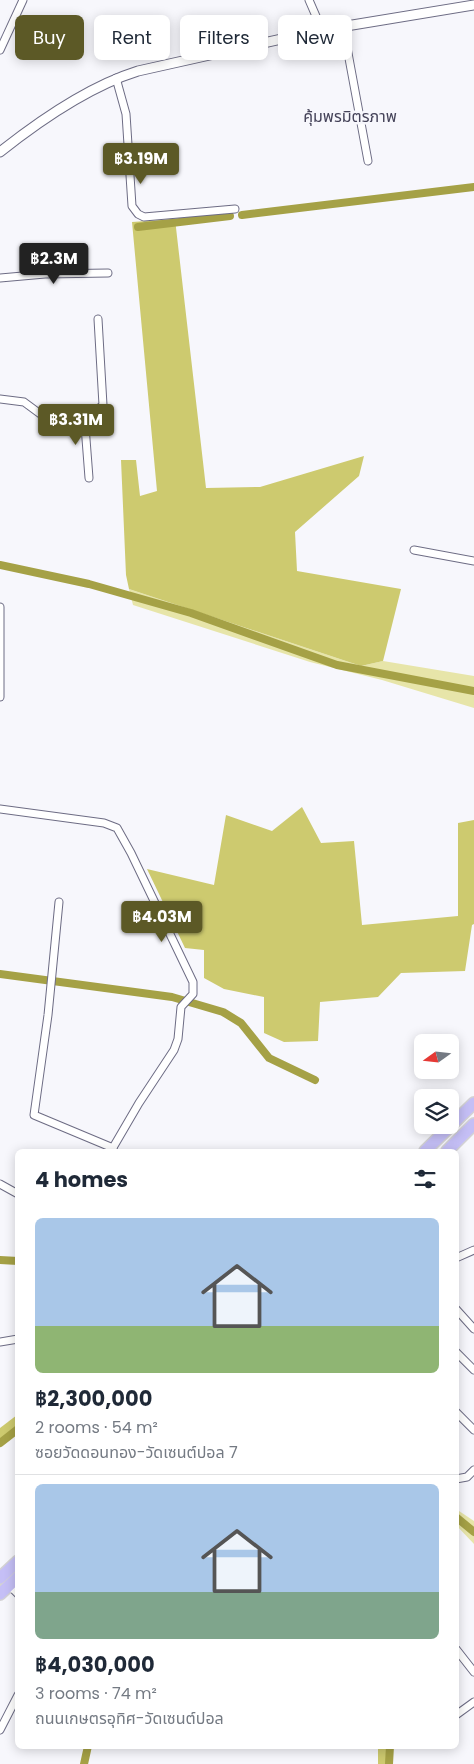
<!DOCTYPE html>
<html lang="en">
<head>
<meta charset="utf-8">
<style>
  :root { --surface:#fff; --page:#f2f2f3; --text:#1f2937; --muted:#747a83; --line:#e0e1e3; --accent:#5c5926 }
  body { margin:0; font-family:Poppins,"Noto Sans Thai",sans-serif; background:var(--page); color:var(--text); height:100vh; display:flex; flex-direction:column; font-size:19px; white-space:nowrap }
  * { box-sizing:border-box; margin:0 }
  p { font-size:16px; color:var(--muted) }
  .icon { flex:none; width:28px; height:28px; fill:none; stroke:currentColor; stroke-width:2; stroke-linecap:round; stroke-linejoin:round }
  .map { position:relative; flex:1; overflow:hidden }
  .panel { position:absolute; left:15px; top:1149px; width:444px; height:600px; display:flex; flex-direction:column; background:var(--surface); border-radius:8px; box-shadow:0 2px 12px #0003 }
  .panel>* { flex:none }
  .banner { position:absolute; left:15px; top:15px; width:445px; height:45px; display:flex; gap:10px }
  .needle { width:32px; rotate:255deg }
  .buttons { position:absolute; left:414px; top:1034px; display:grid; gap:10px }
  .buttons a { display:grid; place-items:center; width:45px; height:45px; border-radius:8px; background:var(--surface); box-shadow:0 2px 12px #0003; font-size:25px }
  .price { position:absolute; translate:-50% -42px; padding:0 11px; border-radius:5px; background:var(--accent); color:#fff; font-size:16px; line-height:32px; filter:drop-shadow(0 1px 2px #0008) }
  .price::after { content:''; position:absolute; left:50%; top:30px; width:15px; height:11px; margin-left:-8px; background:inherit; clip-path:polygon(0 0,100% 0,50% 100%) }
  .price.selected { background:#222; color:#fff }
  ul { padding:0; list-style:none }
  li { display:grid; align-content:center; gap:10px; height:265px; padding:0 20px }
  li+li { border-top:1px solid var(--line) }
  li span { display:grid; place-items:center; height:155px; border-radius:8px; color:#555 }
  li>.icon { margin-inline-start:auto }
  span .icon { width:90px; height:90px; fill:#fffc; stroke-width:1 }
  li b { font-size:21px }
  h2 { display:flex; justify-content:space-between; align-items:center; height:60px; padding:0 20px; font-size:21px }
  .pill { padding:0 18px; border-radius:8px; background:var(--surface); box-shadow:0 2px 12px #0003; font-size:18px; line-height:45px }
  .pill.selected { background:var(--accent); color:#fff }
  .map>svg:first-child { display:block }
</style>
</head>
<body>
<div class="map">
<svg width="474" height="1764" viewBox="0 0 474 1764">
  <rect width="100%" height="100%" fill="#f7f7fc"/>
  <!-- green -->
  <g fill="#e7e5a9">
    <polygon points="129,589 361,666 383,661 474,676 474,708 382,680 310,662 133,605"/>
    <polygon points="456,1509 474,1521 474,1544 456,1525"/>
  </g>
  <!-- forest -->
  <g fill="#cdca6f">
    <polygon points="175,219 206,488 260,487 364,456 359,476 295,532 297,571 401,589 383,661 361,666 129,589 126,575 121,460 136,460 140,496 157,491 132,222"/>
    <polygon points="302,807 321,843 354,841 362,925 458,916 458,823 474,820 474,924 472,925 465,971 401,973 378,997 320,1002 318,1041 284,1042 264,1033 264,997 224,989 204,978 204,950 185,948 147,869 214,885 226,815 272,831"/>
    <polygon points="17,1415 17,1430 0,1442 0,1428"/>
    <rect x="378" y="1746" width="15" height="18"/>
  </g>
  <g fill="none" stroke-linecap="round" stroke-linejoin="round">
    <!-- canal -->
    <g stroke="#a5a146" stroke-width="8">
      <polyline points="242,215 474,187"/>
      <polyline points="138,227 230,216"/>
      <polyline points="0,565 89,584 191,613 337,665 474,691"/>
      <polyline points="0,974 172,997 223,1012 241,1023 269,1058 315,1080"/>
      <polyline points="0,1260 18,1261"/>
      <polyline points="0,1443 18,1429"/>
      <polyline points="456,1517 474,1532"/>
      <polyline points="84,1764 88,1746"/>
      <polyline points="389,1764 390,1746"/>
    </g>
    <!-- minor casing -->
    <g stroke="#6d6c84" stroke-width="9">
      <g id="minor">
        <polyline points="309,0 322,30"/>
        <polyline points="343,26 368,161"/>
        <polyline points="0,50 23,0"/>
        <polyline points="116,78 126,114 132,206 138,214 144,217 235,209"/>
        <polyline points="0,278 45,274 108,273"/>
        <polyline points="0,399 24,402 43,416 94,412 103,405 98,319"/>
        <polyline points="84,413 89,478"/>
        <polyline points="414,550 474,561"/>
        <polyline points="0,607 0,697"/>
        <polyline points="0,809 104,823 117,828 131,853 193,982 193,994 181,1007 178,1039 174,1050 139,1103 111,1151"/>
        <polyline points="59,902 48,1015 34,1115 113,1148"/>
        <polyline points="0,1184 18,1194"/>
        <polyline points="456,1258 474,1250"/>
        <polyline points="456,1309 474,1329"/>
        <polyline points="0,1342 18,1339"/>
        <polyline points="456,1352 474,1370"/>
        <polyline points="456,1412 474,1430"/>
        <polyline points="456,1479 467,1477 474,1470"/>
        <polyline points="9,1585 18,1594"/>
        <polyline points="456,1649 474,1672"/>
        <polyline points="456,1715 474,1702"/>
        <polyline points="0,1730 18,1695"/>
      </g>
    </g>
    <!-- tertiary casing -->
    <g stroke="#6d6c84" stroke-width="11">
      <path id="tertiary" d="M0,152C39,121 90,86 138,71L322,30L474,5"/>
    </g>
    <!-- primary casing -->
    <g stroke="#d3d2d4" stroke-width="14">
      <g id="primary">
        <polyline points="425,1151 474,1103"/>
        <polyline points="447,1151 474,1124"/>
        <polyline points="0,1578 18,1561"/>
        <polyline points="0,1594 18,1577"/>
      </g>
    </g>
    <!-- minor -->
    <use href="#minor" stroke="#fff" stroke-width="7"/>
    <!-- tertiary -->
    <use href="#tertiary" stroke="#fff" stroke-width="9"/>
    <!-- primary -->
    <use href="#primary" stroke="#c5bff6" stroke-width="11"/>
  </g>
  <g text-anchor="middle" stroke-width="5" stroke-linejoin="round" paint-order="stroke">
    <!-- neighbourhood labels -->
    <g font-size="16" fill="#454359" stroke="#f7f7fc">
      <text x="350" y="122">คุ้มพรมิตรภาพ</text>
    </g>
  </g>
</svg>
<div class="buttons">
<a><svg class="needle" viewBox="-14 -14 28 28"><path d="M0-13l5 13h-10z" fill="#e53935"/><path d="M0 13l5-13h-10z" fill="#747a83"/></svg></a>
<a><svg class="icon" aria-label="layers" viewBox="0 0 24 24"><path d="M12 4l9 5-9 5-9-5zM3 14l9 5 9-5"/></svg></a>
</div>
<b class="price" style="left:141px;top:185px">฿3.19M</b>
<b class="price selected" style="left:54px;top:285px">฿2.3M</b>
<b class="price" style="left:76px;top:446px">฿3.31M</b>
<b class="price" style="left:162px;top:943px">฿4.03M</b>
<div class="banner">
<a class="pill selected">Buy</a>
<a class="pill">Rent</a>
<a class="pill">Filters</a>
<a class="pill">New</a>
</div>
<section class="panel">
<h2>4 homes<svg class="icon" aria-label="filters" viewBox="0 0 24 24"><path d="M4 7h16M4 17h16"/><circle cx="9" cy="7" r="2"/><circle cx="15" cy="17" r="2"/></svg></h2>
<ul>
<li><span style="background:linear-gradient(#a9c7e8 70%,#8fb573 0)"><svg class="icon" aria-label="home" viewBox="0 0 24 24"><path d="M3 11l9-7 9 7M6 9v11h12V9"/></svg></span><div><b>฿2,300,000</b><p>2 rooms · 54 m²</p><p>ซอยวัดดอนทอง-วัดเซนต์ปอล 7</p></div></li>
<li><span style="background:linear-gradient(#a9c7e8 70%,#7fa58c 0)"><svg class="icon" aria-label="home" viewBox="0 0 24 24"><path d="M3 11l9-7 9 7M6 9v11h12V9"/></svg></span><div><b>฿4,030,000</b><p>3 rooms · 74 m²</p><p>ถนนเกษตรอุทิศ-วัดเซนต์ปอล</p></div></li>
</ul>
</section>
</div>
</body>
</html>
